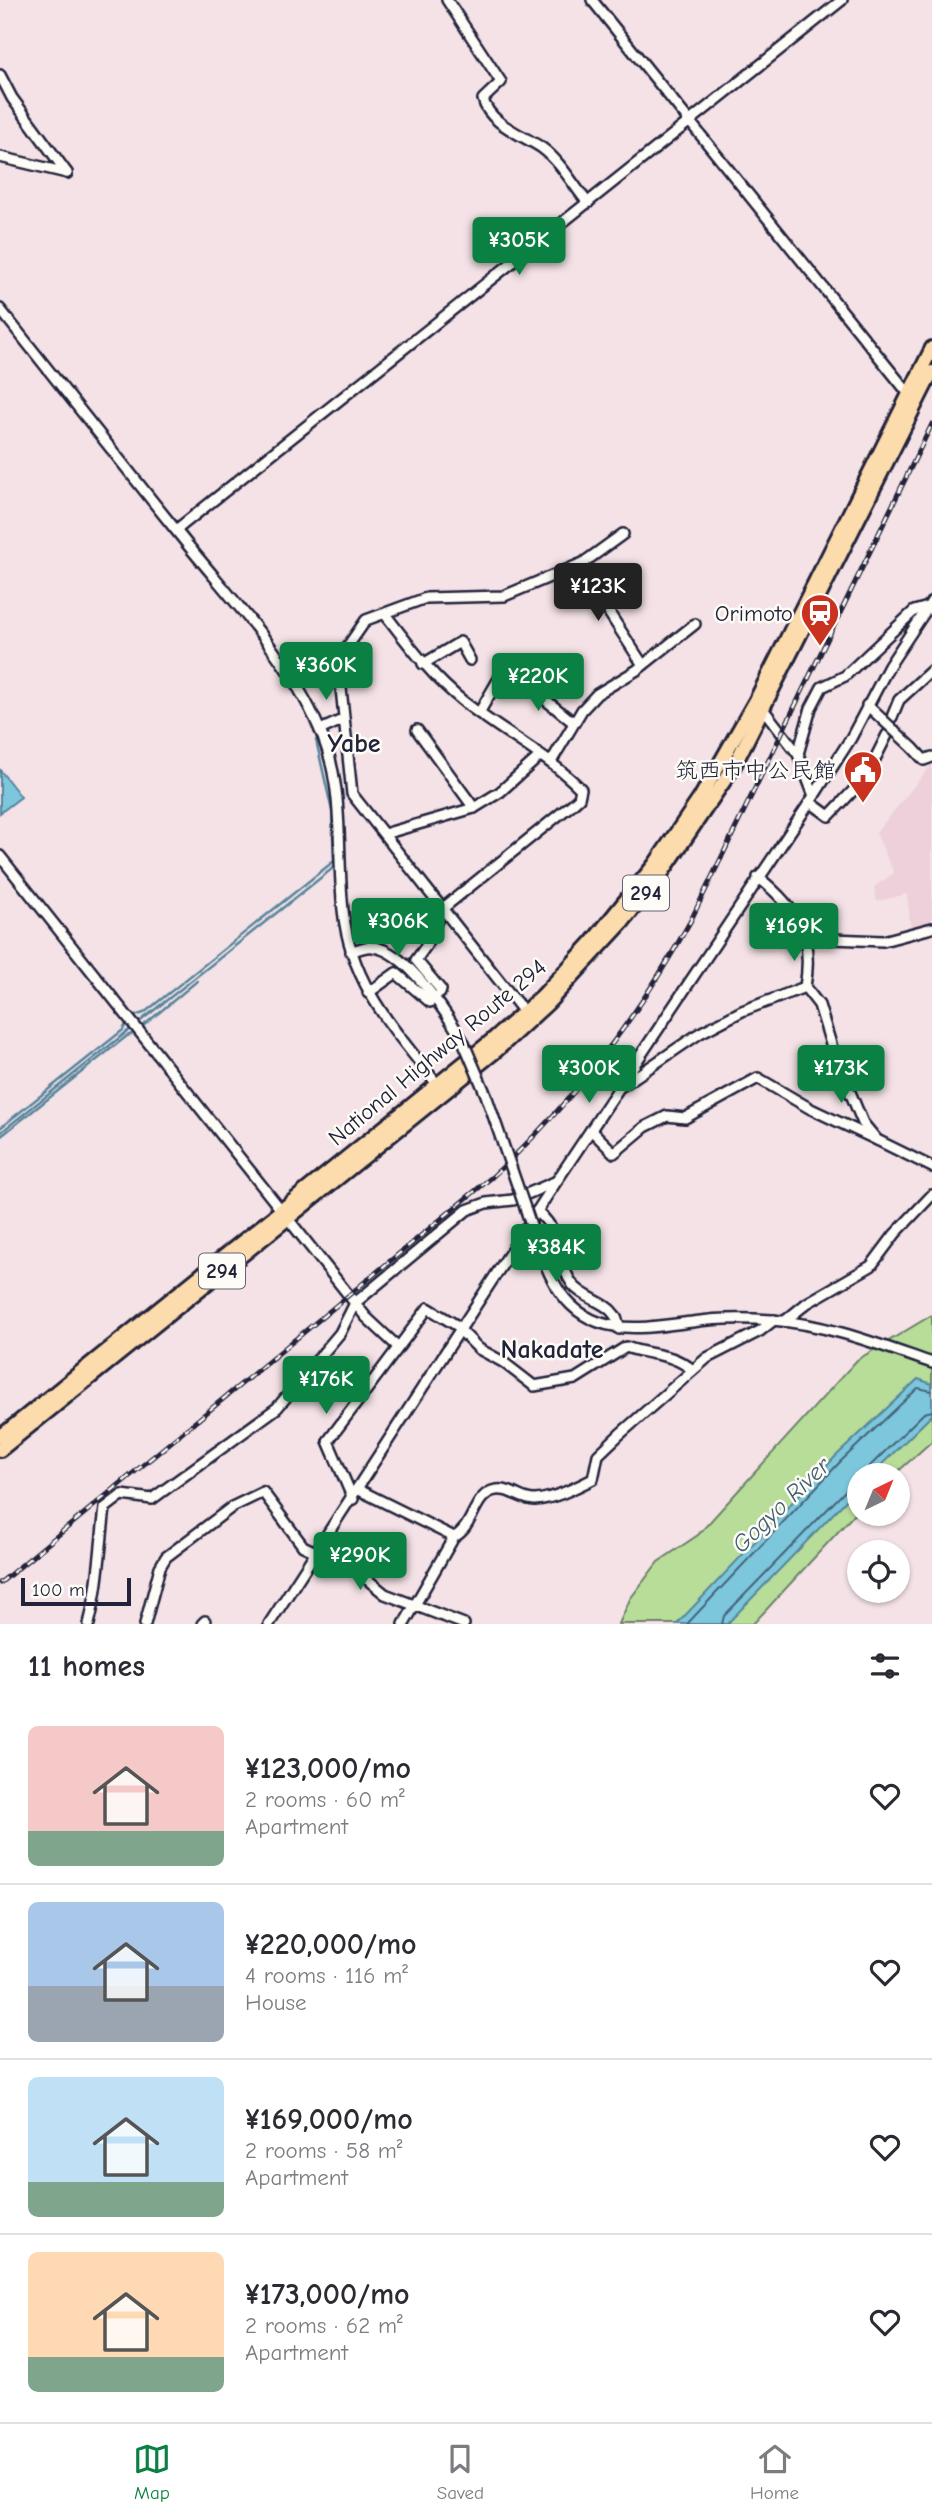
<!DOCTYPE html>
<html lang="en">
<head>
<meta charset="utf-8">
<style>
  :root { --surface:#fff; --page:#f7f7f7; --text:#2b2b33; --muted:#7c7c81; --line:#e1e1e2; --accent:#0b8043 }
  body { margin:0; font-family:"Comic Neue","Klee One",sans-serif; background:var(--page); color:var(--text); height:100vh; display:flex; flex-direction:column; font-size:26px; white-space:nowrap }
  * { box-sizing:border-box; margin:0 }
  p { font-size:23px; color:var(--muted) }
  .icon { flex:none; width:38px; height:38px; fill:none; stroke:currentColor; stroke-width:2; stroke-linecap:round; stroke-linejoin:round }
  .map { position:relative; height:1624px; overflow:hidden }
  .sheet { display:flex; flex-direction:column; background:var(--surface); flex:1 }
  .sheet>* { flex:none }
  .needle { width:46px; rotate:43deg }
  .fabs { position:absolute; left:847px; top:1463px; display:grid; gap:14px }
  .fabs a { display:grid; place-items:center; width:63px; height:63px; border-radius:50%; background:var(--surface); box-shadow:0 2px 5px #0004; font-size:35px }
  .scale { position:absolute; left:21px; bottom:18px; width:110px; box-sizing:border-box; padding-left:7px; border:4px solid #22223b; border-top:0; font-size:19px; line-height:24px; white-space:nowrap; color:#22223b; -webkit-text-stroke:5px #fdfcf7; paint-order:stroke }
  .price { position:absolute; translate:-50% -60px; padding:0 16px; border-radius:7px; background:var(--accent); color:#fff; font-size:23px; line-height:46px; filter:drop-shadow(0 2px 4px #0008) }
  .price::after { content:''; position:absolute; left:50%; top:42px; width:21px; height:16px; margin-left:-10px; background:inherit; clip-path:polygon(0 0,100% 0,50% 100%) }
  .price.selected { background:#222; color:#fff }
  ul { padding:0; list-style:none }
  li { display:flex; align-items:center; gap:21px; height:175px; padding:0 28px }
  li+li { border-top:2px solid var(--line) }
  li span { display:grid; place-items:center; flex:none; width:196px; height:140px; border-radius:10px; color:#555 }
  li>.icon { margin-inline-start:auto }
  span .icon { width:84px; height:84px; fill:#fffc; stroke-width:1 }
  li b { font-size:30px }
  h2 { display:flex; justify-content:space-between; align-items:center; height:84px; padding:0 28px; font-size:30px }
  .dock { display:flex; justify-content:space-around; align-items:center; height:98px; border-top:2px solid var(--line); background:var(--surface); font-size:19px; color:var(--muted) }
  .dock a { display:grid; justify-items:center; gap:4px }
  .dock .selected { color:var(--accent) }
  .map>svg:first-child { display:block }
</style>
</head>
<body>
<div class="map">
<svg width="932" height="1624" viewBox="0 0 932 1624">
  <rect width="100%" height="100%" fill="#f4e2e6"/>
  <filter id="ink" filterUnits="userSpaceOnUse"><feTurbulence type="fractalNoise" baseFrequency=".0143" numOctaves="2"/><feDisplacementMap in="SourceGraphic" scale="14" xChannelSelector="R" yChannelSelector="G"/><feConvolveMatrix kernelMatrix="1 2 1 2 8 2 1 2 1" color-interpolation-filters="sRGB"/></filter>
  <g filter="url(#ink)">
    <!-- built -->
    <polygon fill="#edd0da" points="932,764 932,924 911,929 907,894 877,901 874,887 894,873 876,833"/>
    <!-- green -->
    <polygon fill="#b7dd98" stroke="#6c806a" stroke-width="2" points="932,1315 932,1441 894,1475 859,1475 859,1509 753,1624 619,1624 630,1599 658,1562 698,1535 857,1360"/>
    <!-- water -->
    <g fill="#7cc7dc" stroke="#58859c" stroke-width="2">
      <polygon points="0,770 21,797 0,813"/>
      <polygon points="918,1379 932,1384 932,1415 871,1475 859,1475 859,1487 727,1624 677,1624 836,1456"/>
    </g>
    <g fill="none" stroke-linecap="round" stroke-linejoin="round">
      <!-- shore -->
      <g stroke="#46647b" stroke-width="2">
        <polyline points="867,1475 869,1467 924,1413 932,1411"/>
        <polyline points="687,1624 841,1461 918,1388 932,1391"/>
        <polyline points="722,1624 724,1616 848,1488 859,1483"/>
      </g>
      <!-- stream -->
      <g stroke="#58859c" stroke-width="2.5">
        <polyline points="134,1016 144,1013 334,861 332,811 316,740"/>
        <polyline points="138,1023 333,868"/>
        <polyline points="143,1026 197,981"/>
        <polyline points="0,1128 123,1030 127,1022"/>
        <polyline points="0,1133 133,1027"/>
        <polyline points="0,1137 127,1036 135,1033"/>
      </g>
      <!-- minor casing -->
      <g stroke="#22223b" stroke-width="14">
        <g id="minor">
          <path d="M447,0L501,82L483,99C489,124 523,135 542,148C560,161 574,186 588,203"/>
          <polyline points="592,0 909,394"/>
          <polyline points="0,75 12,98 67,173"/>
          <polyline points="0,157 67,173"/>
          <path d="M0,309C62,387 124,466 187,544C234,602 289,659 319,728C346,787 336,848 343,910C351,986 395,1030 440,1088"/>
          <polyline points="176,530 842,0"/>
          <polyline points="578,565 643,665"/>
          <path d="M385,614C409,645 432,677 464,702C502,732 546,754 581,789L579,798L570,806L442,909L426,946L416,960L441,990L440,993"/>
          <polyline points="423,664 460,642 470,660"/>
          <polyline points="521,680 574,723"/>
          <polyline points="760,705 798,754 814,796"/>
          <polyline points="867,705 883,720"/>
          <polyline points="479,713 508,663"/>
          <polyline points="892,717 899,700 932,670"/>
          <polyline points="320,730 342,720"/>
          <polyline points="417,730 474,808"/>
          <polyline points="913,748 924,760 932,757"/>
          <polyline points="798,754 811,708 822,687 845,676 914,611 928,607"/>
          <polyline points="551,762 582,710 597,694 637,670 695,624"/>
          <polyline points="810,802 829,816 866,777 887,735"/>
          <polyline points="384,834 474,808 500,792 540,756"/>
          <polyline points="0,856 366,1317 397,1346"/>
          <path d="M758,877C798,909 814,936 805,987"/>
          <polyline points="807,938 883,941 932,928"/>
          <path d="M351,952C358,949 365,946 373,947C406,950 447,1014 463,1041"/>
          <polyline points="805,987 819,1005 834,1054 863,1123 877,1140 932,1167"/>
          <polyline points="368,993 396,973 430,1002"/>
          <polyline points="524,1012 352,794 339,669 343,653 366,620 426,598 504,596 583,563 623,534"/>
          <polyline points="622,1086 700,1033 742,1011 805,987"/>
          <polyline points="591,1130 614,1153 645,1127 667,1116 685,1118 758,1078 811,1109 877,1140"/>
          <path d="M537,1211C567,1238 555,1261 573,1285C588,1303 617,1301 619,1329"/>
          <path d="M532,1228C540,1250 547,1273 560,1292C593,1339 643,1328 692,1322C718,1318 745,1318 772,1320C827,1324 880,1345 932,1363"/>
          <polyline points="785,1321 807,1303 871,1266 895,1234 932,1195"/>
          <path d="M460,1330L479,1349L503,1362L534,1386L575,1379L626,1347C654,1357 668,1351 693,1370"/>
          <polyline points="359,1490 454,1537"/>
          <polyline points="353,1499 328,1441 428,1308 461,1328"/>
          <path d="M89,1624C99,1585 100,1548 105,1508L122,1495L152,1499L277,1408L340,1333L355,1303L467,1210L486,1203L513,1200L555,1182"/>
          <polyline points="145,1624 160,1567 166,1557 232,1507 263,1492 303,1546 358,1572 385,1594 464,1624"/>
          <polyline points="202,1624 205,1621"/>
          <polyline points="269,1624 556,1182 810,802 851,738 889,666 932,601"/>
          <path d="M404,1624L454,1537C473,1528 473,1498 492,1491C508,1485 521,1501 535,1500C554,1499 577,1487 593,1479L598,1455L620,1434L707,1358L760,1331L774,1320"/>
        </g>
      </g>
      <!-- highway casing -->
      <g stroke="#22223b" stroke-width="18">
        <g id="highway">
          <polyline points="0,1437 490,1042 542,996 592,942 655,864 700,798 756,700 932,348"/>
          <polyline points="0,1450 497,1050 548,1003 622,923 664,870 733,768 932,372"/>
        </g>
      </g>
      <!-- minor -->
      <use href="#minor" stroke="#fdfcf7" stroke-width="9"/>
      <!-- highway -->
      <use href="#highway" stroke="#fcdcac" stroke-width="12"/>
      <!-- rail casing -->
      <g stroke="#22223b" stroke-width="5">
        <path id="rail" d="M0,1583L492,1177C574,1102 638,1017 691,920L932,424"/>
      </g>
      <!-- rail -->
      <use href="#rail" stroke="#fdfcf7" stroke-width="2.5" stroke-dasharray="8" stroke-linecap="butt"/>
      <!-- minor-bridge casing -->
      <g stroke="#22223b" stroke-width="14" stroke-linecap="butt">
        <g id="minor-bridge">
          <polyline points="883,720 913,748"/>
          <polyline points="463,1041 486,1095 532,1228"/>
        </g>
      </g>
      <!-- minor-bridge -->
      <use href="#minor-bridge" stroke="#fdfcf7" stroke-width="9"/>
    </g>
  </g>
  <!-- icons -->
  <defs>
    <g id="station-pin" transform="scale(2.0125)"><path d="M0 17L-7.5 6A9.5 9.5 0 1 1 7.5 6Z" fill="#c8321e" stroke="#fdfcf7"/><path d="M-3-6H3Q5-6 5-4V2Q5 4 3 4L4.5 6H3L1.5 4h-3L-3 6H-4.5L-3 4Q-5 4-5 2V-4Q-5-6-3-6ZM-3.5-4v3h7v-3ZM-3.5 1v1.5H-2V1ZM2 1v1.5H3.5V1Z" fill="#fff"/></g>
    <g id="civic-pin" transform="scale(2.0125)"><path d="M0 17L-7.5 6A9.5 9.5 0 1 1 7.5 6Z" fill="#c8321e" stroke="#fdfcf7"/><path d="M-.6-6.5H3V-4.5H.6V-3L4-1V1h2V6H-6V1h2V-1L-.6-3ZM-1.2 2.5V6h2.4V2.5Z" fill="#fff"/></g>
  </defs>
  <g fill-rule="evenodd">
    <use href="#station-pin" x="820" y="613"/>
    <use href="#civic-pin" x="863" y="770"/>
  </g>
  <g text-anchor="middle" stroke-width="5" stroke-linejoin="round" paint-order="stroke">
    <!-- shield labels -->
    <g fill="#fdfcf7" stroke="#646373" stroke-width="2">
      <rect x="623" y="875.5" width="46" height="35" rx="5"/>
      <rect x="199" y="1253.5" width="46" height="35" rx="5"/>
    </g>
    <g font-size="21" font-weight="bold" fill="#22223b">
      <text x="646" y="900">294</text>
      <text x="222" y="1278">294</text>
    </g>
    <!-- poi labels -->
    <g font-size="23" fill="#22223b" stroke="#fdfcf7" text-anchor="end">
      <text x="793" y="621">Orimoto</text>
      <text x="836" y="778">筑西市中公民館</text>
    </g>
    <!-- street labels -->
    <g font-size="23" fill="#22223b" stroke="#fdfcf7">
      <text transform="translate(437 1052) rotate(-40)" y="8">National Highway Route 294</text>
    </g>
    <!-- water labels -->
    <g font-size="24" font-style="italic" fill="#425c73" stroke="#fdfcf7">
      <text transform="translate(781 1505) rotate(-44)" y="8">Gogyo River</text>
    </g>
    <!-- quarter labels -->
    <g font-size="26" font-weight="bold" fill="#22223b" stroke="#fdfcf7">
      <text x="354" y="752">Yabe</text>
      <text x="552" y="1358">Nakadate</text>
    </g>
  </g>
</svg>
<div class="fabs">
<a><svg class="needle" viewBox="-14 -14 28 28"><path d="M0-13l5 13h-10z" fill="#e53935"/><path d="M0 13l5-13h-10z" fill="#7c7c81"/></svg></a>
<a><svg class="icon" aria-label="locate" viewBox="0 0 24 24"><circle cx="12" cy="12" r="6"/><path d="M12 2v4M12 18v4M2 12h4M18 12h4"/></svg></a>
</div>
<div class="scale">100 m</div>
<b class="price" style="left:519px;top:277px">¥305K</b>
<b class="price selected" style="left:598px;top:623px">¥123K</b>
<b class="price" style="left:326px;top:702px">¥360K</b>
<b class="price" style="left:538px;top:713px">¥220K</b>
<b class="price" style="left:398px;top:958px">¥306K</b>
<b class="price" style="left:794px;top:963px">¥169K</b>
<b class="price" style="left:589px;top:1105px">¥300K</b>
<b class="price" style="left:841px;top:1105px">¥173K</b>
<b class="price" style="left:556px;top:1284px">¥384K</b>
<b class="price" style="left:326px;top:1416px">¥176K</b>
<b class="price" style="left:360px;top:1592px">¥290K</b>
</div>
<section class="sheet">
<h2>11 homes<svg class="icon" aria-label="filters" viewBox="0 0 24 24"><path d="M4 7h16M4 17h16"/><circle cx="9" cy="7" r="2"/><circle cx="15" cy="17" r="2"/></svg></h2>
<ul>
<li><span style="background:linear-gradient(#f6c9c9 75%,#7fa58c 0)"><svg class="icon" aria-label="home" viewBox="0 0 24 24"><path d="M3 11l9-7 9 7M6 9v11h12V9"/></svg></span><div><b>¥123,000/mo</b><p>2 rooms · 60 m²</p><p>Apartment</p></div><svg class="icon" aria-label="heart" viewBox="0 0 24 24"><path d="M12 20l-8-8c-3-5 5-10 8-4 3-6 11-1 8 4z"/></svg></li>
<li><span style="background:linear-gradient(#a9c7e8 60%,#9aa5b1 0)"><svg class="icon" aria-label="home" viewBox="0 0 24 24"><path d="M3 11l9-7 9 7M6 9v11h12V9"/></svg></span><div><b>¥220,000/mo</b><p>4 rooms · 116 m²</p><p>House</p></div><svg class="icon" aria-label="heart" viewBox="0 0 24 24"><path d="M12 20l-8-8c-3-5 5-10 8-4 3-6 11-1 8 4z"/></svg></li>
<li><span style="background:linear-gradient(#bfe0f5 75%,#7fa58c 0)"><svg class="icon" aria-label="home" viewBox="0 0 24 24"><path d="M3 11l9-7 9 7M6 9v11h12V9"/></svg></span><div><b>¥169,000/mo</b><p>2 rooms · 58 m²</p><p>Apartment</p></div><svg class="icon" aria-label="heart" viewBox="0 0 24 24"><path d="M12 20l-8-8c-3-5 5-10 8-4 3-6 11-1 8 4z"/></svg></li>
<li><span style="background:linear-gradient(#ffd9b3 75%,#7fa58c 0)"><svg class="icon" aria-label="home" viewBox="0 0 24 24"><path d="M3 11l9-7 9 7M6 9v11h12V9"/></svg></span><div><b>¥173,000/mo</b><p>2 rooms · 62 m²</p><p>Apartment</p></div><svg class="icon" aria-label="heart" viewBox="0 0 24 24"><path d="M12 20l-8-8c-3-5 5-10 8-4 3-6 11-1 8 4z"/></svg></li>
</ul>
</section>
<nav class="dock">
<a class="selected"><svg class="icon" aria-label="map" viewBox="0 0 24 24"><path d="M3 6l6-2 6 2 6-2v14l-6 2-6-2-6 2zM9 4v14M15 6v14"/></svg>Map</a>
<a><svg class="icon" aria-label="saved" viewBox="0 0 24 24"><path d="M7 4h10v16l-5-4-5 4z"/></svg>Saved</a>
<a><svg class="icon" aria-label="home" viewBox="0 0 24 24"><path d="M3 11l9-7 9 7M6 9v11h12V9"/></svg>Home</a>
</nav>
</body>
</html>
